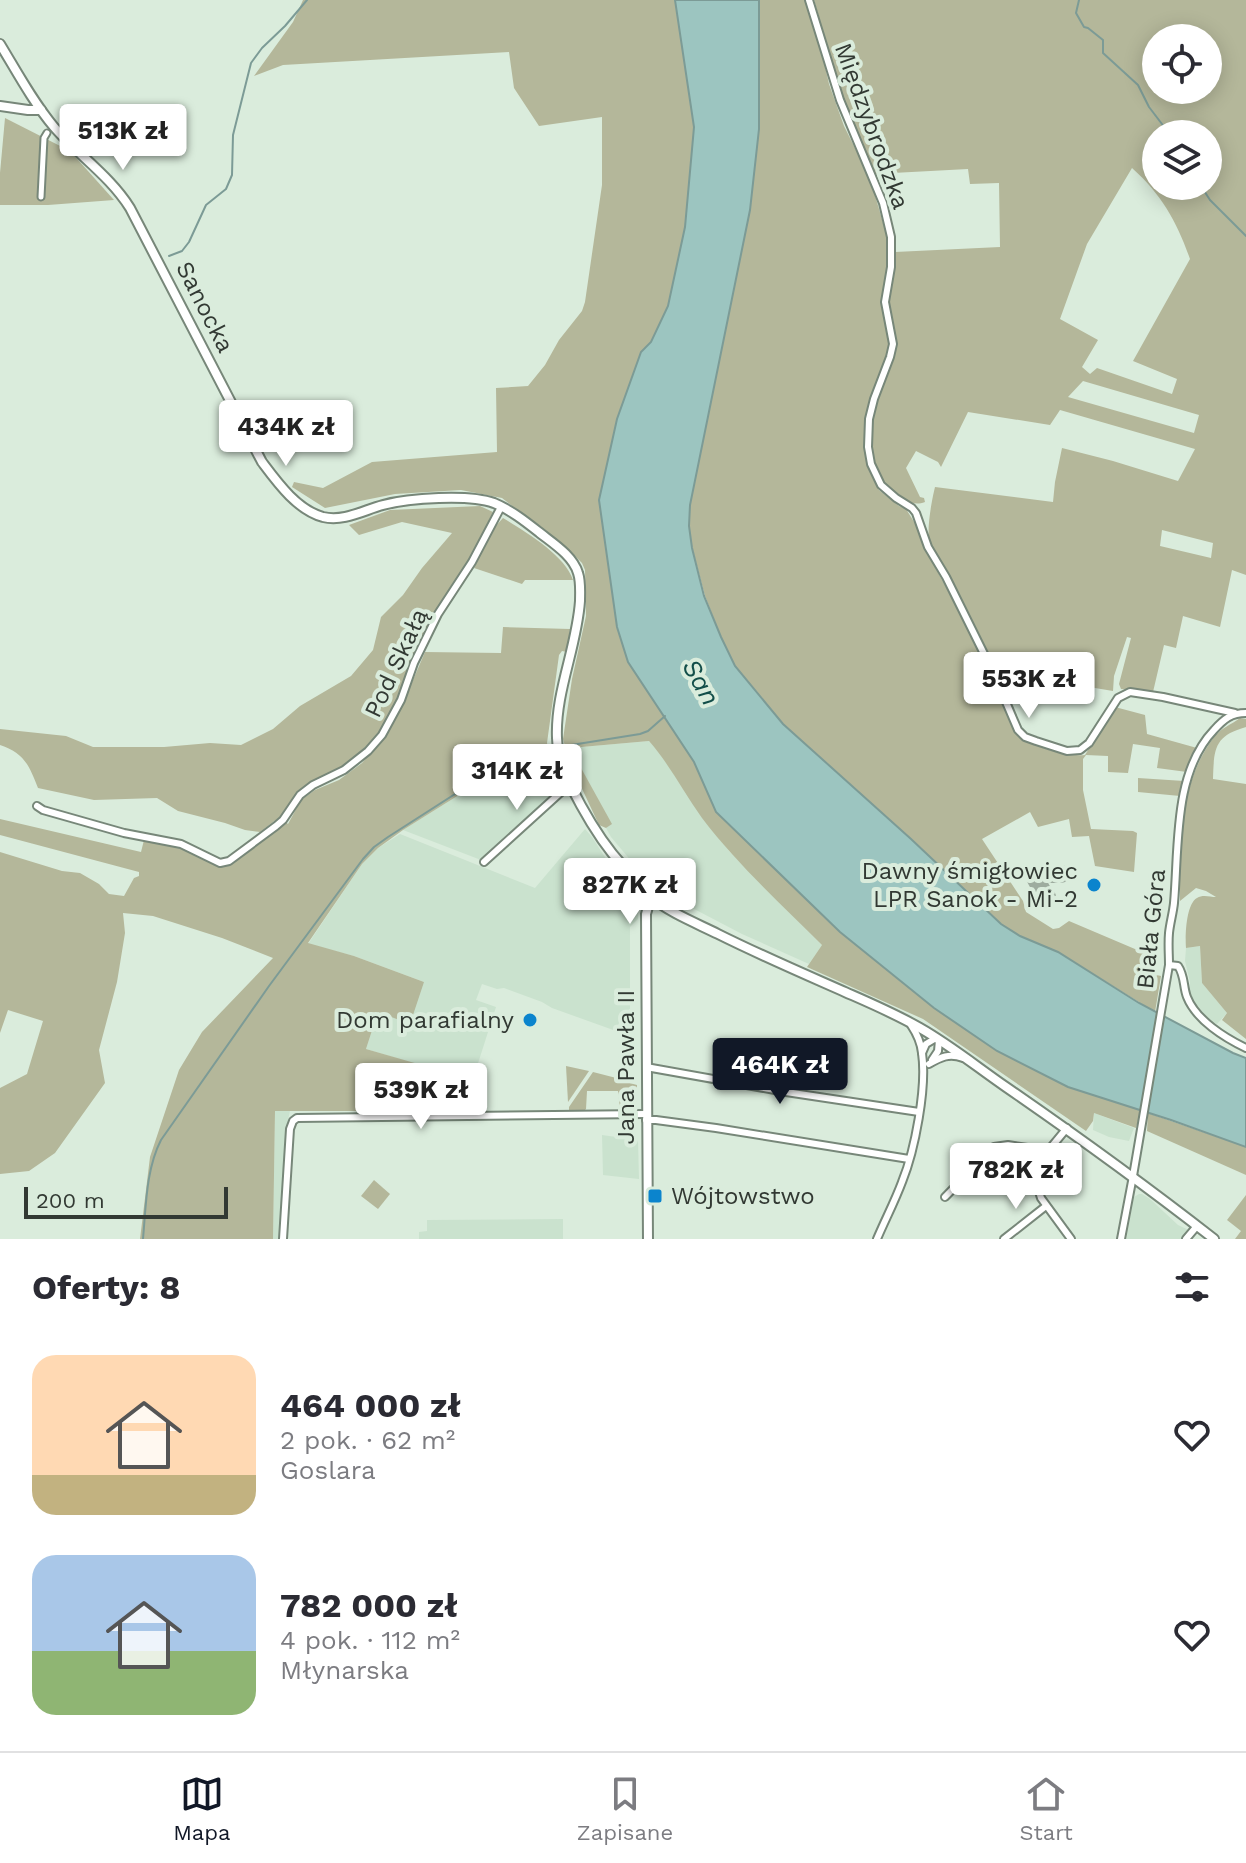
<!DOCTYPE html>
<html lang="pl">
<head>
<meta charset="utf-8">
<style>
  :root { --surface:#fff; --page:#f2f2f3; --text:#2b2b33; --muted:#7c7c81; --line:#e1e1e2; --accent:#111827 }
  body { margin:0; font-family:"Work Sans",sans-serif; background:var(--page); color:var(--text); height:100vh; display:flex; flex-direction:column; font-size:30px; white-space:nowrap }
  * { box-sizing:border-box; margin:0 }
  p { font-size:26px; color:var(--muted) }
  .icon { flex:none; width:44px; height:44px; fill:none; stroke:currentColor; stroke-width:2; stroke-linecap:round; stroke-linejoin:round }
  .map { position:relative; height:1239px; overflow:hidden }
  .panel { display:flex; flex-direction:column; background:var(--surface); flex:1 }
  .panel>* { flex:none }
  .buttons { position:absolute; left:1142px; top:24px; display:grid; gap:16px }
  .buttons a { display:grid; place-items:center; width:80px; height:80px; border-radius:50%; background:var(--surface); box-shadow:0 4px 20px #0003; font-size:40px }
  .scale { position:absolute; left:24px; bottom:20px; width:204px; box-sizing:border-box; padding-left:8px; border:4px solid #323933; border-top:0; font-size:22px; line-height:28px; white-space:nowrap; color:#323933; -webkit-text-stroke:6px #daecdc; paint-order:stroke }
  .price { position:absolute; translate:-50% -68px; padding:0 18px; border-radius:8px; background:#fff; color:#222; font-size:26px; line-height:52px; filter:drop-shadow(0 2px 4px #0008) }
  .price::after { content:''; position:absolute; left:50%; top:48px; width:24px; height:18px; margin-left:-12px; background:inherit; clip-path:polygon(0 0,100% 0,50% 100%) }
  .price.current { background:var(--accent); color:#fff }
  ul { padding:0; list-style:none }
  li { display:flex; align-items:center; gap:24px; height:200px; padding:0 32px }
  li span { display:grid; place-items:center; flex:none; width:224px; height:160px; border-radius:24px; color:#555 }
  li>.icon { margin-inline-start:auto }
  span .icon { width:96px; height:96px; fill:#fffc; stroke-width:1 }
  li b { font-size:34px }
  h2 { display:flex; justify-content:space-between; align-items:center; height:96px; padding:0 32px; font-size:34px }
  .menu { display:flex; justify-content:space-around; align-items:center; height:112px; border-top:2px solid var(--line); background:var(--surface); font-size:22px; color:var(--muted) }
  .menu a { display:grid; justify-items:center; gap:4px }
  .menu .current { color:var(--accent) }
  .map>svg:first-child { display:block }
</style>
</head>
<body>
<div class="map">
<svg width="1246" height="1239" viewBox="0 0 1246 1239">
  <rect width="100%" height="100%" fill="#daecdc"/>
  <!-- built -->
  <g fill="#cae2ce">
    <polygon points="649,741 660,753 702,817 729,851 822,945 809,964 742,934 654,888 611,837 606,828 611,824 570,748"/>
    <polygon points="549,751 563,786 481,860 403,830 523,755"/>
    <polygon points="585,829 592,837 610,865 638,895 638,919 630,927 630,1036 552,1008 542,1002 504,988 497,989 482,984 476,1000 496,1007 473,1079 442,1072 366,1049 378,1012 424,982 354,956 308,944 362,864 378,848 400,834 535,888"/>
    <polygon points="1200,946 1202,983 1227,1013 1217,1024 1212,1022 1195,1004 1190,994 1190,982 1185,961 1186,948"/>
    <polygon points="275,1111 290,1111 287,1125 280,1239 273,1239"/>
    <polygon points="1094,1113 1134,1128 1129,1141 1109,1137 1093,1130"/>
    <polygon points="602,1135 638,1140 639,1179 603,1175"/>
    <polygon points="1139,1194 1142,1194 1150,1199 1178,1225 1191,1231 1183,1239 1126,1239 1134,1197"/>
    <polygon points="563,1219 563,1239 419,1239 419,1232 427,1231 427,1220"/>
  </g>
  <!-- green -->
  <g fill="#b4b79a" fill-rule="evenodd">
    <path d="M303,0H675L694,127L685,227L668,306L651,342L641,352L617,419L612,588L617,627L628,662L694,762L716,812L840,932L934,1008L1068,1087L1141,1110L1136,1128L1094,1113L1093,1121L1086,1131L923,1019L807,967L822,945C781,904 737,864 702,818C684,793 670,765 649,741L570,748L612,824L606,828L599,825L569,761L563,739L572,679L586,616L585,570L582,563L568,549L502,498L461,490L395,494L325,508L292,487L294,482L323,488L372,462L497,452L496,388L528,386L545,365L559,340L582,311L585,302L602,185V117L539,126L514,88L509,52L283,65L254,76L293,22Z"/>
    <path d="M759,0H806L821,48L829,84L844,126L870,178L888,240L889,263L882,299L890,340V352L865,424L864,440L868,463L872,476L879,490L899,506L906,509L916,525L929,556L975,641L1015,732C1028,746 1066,757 1085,755L1115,707L1145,715L1147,734L1197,748L1187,772L1157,768L1160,748L1133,744L1128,773L1108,772V756L1086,755L1083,759V790L1091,829L1133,831L1137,833L1134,872L1095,866L1089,836L1072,837L1069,819L1038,827L1030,812L982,839L1023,901L1026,912L1053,929L1059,928L1069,921L1142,952L1155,961L1152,974L1161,976L1155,1012L1058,952L1020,936L1001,924L911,839L783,724L735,666L721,637L705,596L692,547L689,526L690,505L750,210L759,129Z"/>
    <path d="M814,0H1246V575L1232,570L1220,627L1183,616L1176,648L1164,645L1153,692L1121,689L1119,684L1131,638L1127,637L1114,676L1113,691L1041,679L1012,681L1013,694L1017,700L1011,702L938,556C934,551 930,546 929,539C927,526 932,499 935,487L1053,502L1055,482L1062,448L1113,461L1178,481L1195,449L1060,410L1050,425L968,412L941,467L938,462L916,451L906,468L920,497L924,498L925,502C912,507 903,499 893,491C862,466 869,422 881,389C884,377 892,366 894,355C898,337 890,323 888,306C887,293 892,283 894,270C895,265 895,258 895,252L1000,247L999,183L970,184L968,169L874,174L842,97ZM1156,38H1208V90H1156ZM1156,134H1208V186H1156ZM1132,168C1162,195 1177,222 1190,259L1133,361L1177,379L1172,394L1097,368L1090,374L1082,367L1098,340L1060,319L1087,244ZM1083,381L1199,415L1194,433L1068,397ZM1162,530L1213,543L1211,558L1160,546Z"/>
    <polygon points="5,118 70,151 114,200 48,205 0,205 0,173"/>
    <path d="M480,506L493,512L472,556L457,583L435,613L387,721L373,740L340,770L306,785L299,791L285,813L260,832L245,830L225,823L178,811L157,798L94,800L38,788C29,765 24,753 0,745V729L66,736L93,747H164L210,743L241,745L273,729L300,706L351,676L373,650L381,617L403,595L422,568L452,533L402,522L359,535L349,525L390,510Z"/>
    <path d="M503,518C524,531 565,555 573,580H525L522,584L474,568L492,530Z"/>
    <polygon points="503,627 570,629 567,652 562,651 559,655 547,743 549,751 523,755 403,830 378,848 362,864 308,943 354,956 424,982 410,1024 378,1012 366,1049 432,1068 437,1084 437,1111 275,1111 273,1239 140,1239 150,1157 179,1070 202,1032 273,958 222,938 153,916 123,913 125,933 117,982 99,1050 105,1083 55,1153 29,1171 0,1174 0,1088 27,1074 43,1021 8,1010 0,1033 0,852 62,871 80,873 99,884 109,894 124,896 134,878 139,876 139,872 0,835 0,819 141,852 144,840 175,846 217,865 227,866 285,821 288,824 301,800 315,790 339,780 362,763 386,735 407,694 425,652 501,653"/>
    <path d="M1240,718L1246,719V727C1214,736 1214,749 1213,779L1246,784V1039L1222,1020L1227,1013L1202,983L1200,946L1186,948C1185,936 1186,904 1197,898C1203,894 1210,897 1216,897L1206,891L1196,888L1180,901C1180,845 1179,783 1214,737C1220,729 1232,724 1240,718Z"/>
    <polygon points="1138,778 1184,781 1180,796 1138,792"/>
    <polygon points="566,1066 589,1071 568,1102"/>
    <polygon points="593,1072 624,1080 626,1082 637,1085 637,1109 623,1111 620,1108 618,1091 587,1091 586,1109 583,1112 569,1112 569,1107"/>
    <polygon points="1148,1113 1246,1147 1246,1175 1147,1131"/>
    <polygon points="374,1180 390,1194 378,1209 361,1196"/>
    <polygon points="1246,1195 1246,1239 1235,1239 1241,1231 1227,1220"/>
  </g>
  <!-- water -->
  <polygon fill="#9cc5c0" stroke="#7c9b96" stroke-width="2" points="675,0 759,0 759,129 750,210 690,505 689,526 692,548 704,596 721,637 735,666 783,724 911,839 1001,924 1020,936 1058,952 1139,1003 1233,1053 1246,1058 1246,1147 1171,1120 1068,1087 997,1051 934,1008 840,932 716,812 694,762 628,662 617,627 599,500 617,419 641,352 651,342 668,306 685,227 694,127"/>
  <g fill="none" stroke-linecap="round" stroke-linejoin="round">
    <!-- stream -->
    <g stroke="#7c9b96" stroke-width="2">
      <polyline points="1079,0 1076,13 1084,27 1088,28 1103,40 1103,53 1138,85 1149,107 1165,128 1165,134"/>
      <polyline points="1201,186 1210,200 1246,236"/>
      <polyline points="169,256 182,251 189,242 206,205 226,189 232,175 233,135 251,63 262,48 285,26 307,0"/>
      <polyline points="565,746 640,734 648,731 665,716"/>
      <path d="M143,1239C146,1206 146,1169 161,1140L269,986L363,859L374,847L388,837L519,753L529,750L550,748"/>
    </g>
    <!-- taxiway -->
    <polyline stroke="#9eac9f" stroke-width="18" points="1047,897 1044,894 1033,874 1061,874"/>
    <!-- pedestrian casing -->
    <g stroke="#778779" stroke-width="9">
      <polyline id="pedestrian" points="41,197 44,138 47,133"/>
    </g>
    <!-- minor casing -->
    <g stroke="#778779" stroke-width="10">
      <g id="minor">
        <polyline points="809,0 840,100 883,203 891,237 891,267 885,302 893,344 890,357 874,399 869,419 868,447 871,464 881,485 896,498 912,508 916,513 928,547 946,577 994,674 1018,730 1025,737 1036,741 1067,751 1080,750 1089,743 1118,698 1130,692 1163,697 1235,713"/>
        <polyline points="37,806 43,810 124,833 181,844 220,863 229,861 276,826 283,820 300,795 313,785 344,770 368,751 382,735 401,700 414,663 438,614 472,562 501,507"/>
        <polyline points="484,862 571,783"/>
        <path d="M1169,965L1178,966C1185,976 1183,987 1187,997C1196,1020 1225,1038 1246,1048"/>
        <polyline points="922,1053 926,1044 936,1038"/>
        <polyline points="932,1060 938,1051 939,1040"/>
        <path d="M929,1064C941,1057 949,1053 963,1058"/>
        <polyline points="646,1067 786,1092 919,1112"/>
        <polyline points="646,1120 656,1120 716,1128 909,1159"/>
        <polyline points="1067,1128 1048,1151 1037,1185 1041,1198 1071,1239"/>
        <polyline points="945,1197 994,1147 1008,1145 1048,1151"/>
        <polyline points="283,1239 290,1129 293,1121 297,1118 646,1114"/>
        <path d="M877,1239C885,1220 895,1201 902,1182C915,1150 927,1087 922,1053C921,1042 917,1034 911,1025"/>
        <polyline points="1004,1239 1046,1206"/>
        <path d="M1121,1239L1133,1176L1169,965C1169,954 1168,944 1169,933C1170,923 1173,913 1174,903C1179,847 1173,773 1214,730C1224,719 1231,713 1246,713"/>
        <polyline points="1186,1239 1197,1226"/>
      </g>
    </g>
    <!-- tertiary casing -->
    <g stroke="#778779" stroke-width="12">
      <g id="tertiary">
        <path d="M0,44C17,72 33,102 54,127C78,155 110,176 130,208L262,462C277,482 297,510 323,517C344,522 364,510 383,505C409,498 469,494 494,503C511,510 526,522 540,533C554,544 573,556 578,573C581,582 580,592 580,601C577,647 555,692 557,738C558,774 598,839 623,866C632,877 641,888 651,897C670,913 696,923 718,934C760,955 802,973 845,992C870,1003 896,1014 920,1028C950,1045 977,1067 1006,1087C1077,1136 1146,1186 1214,1239"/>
        <polyline points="0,106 28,110 41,110"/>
        <polyline points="648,1239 646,914 651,896"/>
      </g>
    </g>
    <!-- pedestrian -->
    <use href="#pedestrian" stroke="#fff" stroke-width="5"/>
    <!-- minor -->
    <use href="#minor" stroke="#fff" stroke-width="6"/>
    <!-- tertiary -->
    <use href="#tertiary" stroke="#fff" stroke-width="8"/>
  </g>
  <!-- markers -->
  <g fill="#0b84cd" stroke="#daecdc" stroke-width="3">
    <circle cx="1094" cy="885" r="8"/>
    <circle cx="530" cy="1020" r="8"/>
    <rect x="647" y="1188" width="16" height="16" rx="4"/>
  </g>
  <g text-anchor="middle" stroke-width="8" stroke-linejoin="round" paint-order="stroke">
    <!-- street labels -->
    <g font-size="24" fill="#323933" stroke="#daecdc">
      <text transform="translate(872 126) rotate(70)" y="8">Międzybrodzka</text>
      <text transform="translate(205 307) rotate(63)" y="8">Sanocka</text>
      <text transform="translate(396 663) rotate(-65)" y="8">Pod Skałą</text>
      <text transform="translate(1151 929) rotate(-84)" y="8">Biała Góra</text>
      <text transform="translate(626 1067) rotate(-90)" y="8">Jana Pawła II</text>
    </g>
    <!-- poi labels -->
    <g font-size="24" fill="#323933" stroke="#daecdc" text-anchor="end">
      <text x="1078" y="879">Dawny śmigłowiec<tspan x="1078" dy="28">LPR Sanok - Mi-2</tspan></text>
      <text x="514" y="1028">Dom parafialny</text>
      <text x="671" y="1204" text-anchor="start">Wójtowstwo</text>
    </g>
    <!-- water labels -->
    <g font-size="26" font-style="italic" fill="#124e49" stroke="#daecdc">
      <text transform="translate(701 682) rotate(60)" y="9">San</text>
    </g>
  </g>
</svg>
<div class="buttons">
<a><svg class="icon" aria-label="locate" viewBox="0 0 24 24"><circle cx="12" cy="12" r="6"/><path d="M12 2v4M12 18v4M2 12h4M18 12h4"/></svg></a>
<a><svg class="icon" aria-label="layers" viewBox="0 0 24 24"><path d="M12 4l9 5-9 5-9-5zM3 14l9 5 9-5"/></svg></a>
</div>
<div class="scale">200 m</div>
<b class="price" style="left:123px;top:172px">513K zł</b>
<b class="price" style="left:286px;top:468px">434K zł</b>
<b class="price" style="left:1029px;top:720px">553K zł</b>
<b class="price" style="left:517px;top:812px">314K zł</b>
<b class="price" style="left:630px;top:926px">827K zł</b>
<b class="price current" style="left:780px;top:1106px">464K zł</b>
<b class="price" style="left:421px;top:1131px">539K zł</b>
<b class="price" style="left:1016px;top:1211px">782K zł</b>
</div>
<section class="panel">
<h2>Oferty: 8<svg class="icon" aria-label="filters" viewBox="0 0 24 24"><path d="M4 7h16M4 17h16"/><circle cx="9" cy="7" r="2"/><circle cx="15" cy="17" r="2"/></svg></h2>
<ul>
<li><span style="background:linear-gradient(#ffd9b3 75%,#c2b280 0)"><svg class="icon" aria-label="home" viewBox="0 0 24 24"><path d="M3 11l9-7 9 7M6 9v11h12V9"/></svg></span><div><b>464 000 zł</b><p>2 pok. · 62 m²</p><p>Goslara</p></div><svg class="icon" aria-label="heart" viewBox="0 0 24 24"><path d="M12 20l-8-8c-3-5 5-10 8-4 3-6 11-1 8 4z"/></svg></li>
<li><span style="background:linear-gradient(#a9c7e8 60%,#8fb573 0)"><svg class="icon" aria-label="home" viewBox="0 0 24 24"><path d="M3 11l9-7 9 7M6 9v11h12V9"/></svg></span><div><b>782 000 zł</b><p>4 pok. · 112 m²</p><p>Młynarska</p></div><svg class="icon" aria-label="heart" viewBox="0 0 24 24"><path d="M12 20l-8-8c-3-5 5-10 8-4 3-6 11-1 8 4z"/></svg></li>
</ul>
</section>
<nav class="menu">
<a class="current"><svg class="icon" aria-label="map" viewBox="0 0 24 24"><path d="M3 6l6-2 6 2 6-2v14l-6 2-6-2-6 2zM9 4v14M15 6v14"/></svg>Mapa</a>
<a><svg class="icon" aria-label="saved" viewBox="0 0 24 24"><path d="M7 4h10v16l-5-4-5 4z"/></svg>Zapisane</a>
<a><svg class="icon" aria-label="home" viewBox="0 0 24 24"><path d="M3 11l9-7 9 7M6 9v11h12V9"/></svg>Start</a>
</nav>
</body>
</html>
